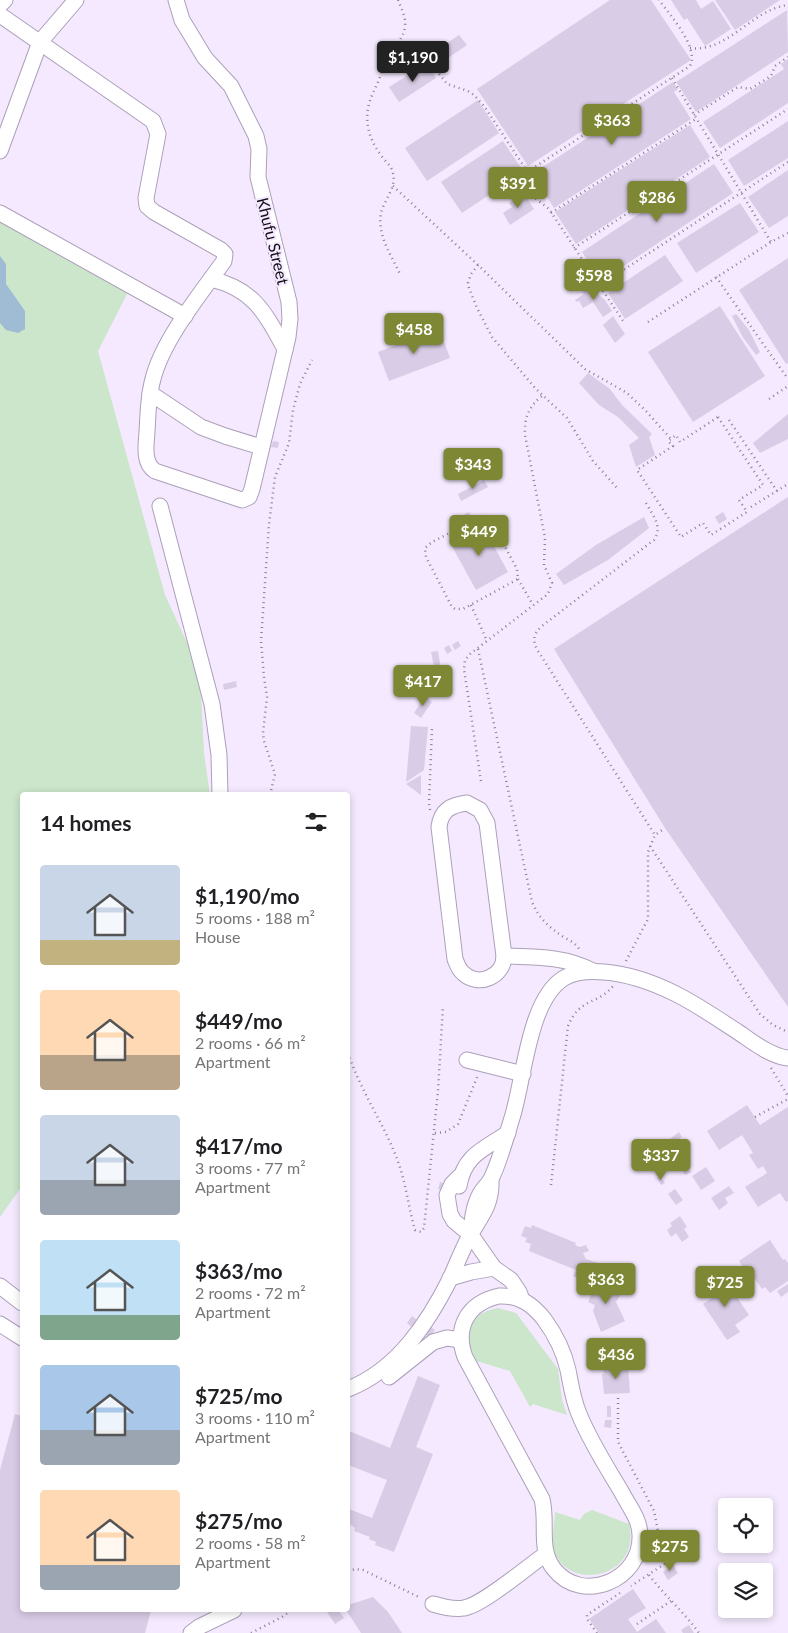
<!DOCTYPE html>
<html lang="en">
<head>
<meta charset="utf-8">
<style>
  :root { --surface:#fff; --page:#f6f6f6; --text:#202124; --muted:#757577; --accent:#7e8734 }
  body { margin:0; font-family:Lato,sans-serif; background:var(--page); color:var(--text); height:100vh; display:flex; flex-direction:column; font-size:19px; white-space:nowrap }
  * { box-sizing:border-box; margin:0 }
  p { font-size:16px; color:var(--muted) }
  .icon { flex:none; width:28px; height:28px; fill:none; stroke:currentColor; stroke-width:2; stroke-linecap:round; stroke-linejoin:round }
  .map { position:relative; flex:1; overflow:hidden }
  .panel { position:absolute; left:20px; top:792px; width:330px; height:820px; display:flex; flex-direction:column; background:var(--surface); border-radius:5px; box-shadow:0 2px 8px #0003 }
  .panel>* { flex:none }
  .buttons { position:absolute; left:718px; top:1498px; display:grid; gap:10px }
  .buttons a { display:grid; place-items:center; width:55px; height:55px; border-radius:5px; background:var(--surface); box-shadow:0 2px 8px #0003; font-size:25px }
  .price { position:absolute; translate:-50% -42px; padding:0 11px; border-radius:5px; background:var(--accent); color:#fff; font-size:16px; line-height:32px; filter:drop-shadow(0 1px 2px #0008) }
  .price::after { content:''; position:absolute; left:50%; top:30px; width:15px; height:11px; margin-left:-8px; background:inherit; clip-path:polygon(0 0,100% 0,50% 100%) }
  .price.on { background:#222; color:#fff }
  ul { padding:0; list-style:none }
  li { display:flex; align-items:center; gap:15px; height:125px; padding:0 20px }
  li span { display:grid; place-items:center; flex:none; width:140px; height:100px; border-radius:5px; color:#555 }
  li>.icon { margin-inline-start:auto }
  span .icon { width:60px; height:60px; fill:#fffc; stroke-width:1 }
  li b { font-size:21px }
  h2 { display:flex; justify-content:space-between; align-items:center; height:60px; padding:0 20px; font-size:21px }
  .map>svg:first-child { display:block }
</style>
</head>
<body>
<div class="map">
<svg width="788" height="1633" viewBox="0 0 788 1633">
  <rect width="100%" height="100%" fill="#f4e9fe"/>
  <!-- green -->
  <g fill="#cbe6cb">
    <polygon points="0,216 128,292 98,351 165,595 200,671 204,753 210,795 22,795 22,1186 0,1217"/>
    <path d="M498,1308L516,1313L558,1369L562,1400L567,1415L533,1404L530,1407L510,1371L476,1361C474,1355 470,1349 469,1343C467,1323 479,1311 498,1308Z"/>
    <path d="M592,1510L629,1524C642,1579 565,1594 553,1547C551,1536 555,1523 555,1512L580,1520L584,1514Z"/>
  </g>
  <!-- water -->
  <polygon fill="#a0bbd4" points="0,256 6,264 6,284 25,311 25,329 18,333 6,330 0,323"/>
  <!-- building -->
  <g fill="#d9cce6">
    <polygon points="610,0 651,0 691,60 528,166 477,89"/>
    <polygon points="671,0 696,0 701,9 713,1 731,29 705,46 687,18 684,20"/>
    <polygon points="715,0 780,0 735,30"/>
    <polygon points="787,10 788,52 696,112 676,82"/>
    <polygon points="459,35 467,45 445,60 438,49"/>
    <polygon points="788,59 788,103 720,148 703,122 784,69 781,64"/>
    <polygon points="427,63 436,78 399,102 389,87"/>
    <polygon points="673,82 678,89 674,92 691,119 554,208 532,174"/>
    <polygon points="478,100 499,133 427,181 405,148"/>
    <polygon points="788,121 788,158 744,186 728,160"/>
    <polygon points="690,125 710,157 576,244 555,212"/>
    <polygon points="503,141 524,172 462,213 441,182"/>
    <polygon points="714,164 733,193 601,281 582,252"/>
    <polygon points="788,170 788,216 769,228 748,197"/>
    <polygon points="524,194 534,209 510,225 503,213 512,207 509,203"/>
    <polygon points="740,203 759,232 696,273 677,243"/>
    <polygon points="665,255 683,281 625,319 608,293"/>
    <polygon points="788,258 788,363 786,364 739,290"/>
    <polygon points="589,286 605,300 612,311 603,317 593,302 583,308 579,301 576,302 575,300 584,294 582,292"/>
    <polygon points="720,306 765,376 693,422 648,352"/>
    <polygon points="736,314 749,330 760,352 756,355 742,336 732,316"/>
    <polygon points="613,316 625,334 615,343 603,325"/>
    <polygon points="439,328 450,358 389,381 378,352"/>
    <polygon points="588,373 610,389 622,405 652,434 649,437 655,455 636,467 629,445 639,438 618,417 599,405 579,383"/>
    <polygon points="788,414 788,439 760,453 753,443"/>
    <polygon points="273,441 279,442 278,448 271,447"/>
    <polygon points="484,480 488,487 461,501 458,494"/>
    <polygon points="788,497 788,1007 665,828 554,649"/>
    <polygon points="469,512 471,517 461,522 459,517"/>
    <polygon points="723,512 727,519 719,524 715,517"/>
    <polygon points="644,517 649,528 608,560 564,585 556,574 596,545"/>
    <polygon points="482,524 508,572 476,590 449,541"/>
    <polygon points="458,641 461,646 455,650 452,645"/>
    <polygon points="449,645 452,651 447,654 444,648"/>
    <polygon points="438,651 442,675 436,676 431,652"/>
    <polygon points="236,681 237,687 224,690 223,684"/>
    <polygon points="425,696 432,702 421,718 414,713"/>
    <polygon points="411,726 428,727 424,770 406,782"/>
    <polygon points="421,775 421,795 406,784"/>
    <polygon points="747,1105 760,1125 788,1107 788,1201 786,1202 780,1193 758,1207 745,1187 767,1173 763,1166 758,1169 749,1155 753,1153 742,1135 719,1150 707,1131"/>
    <polygon points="679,1132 682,1137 673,1143 670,1139"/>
    <polygon points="686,1163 691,1172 685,1175 680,1166"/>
    <polygon points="706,1167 715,1181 701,1190 692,1176"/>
    <polygon points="660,1176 665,1183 661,1185 657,1178"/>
    <polygon points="440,1182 446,1184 443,1191 438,1189"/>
    <polygon points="729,1186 734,1193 725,1198 728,1203 719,1210 711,1198"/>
    <polygon points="675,1189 683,1200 676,1205 668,1194"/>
    <polygon points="680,1216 687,1227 684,1229 689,1237 682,1242 676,1233 671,1237 667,1230 672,1226 670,1223"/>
    <polygon points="532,1225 576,1243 575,1245 580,1247 586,1245 589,1251 583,1253 586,1259 601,1264 593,1284 573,1276 576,1270 529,1251 531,1244 525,1242 527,1238 521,1236 525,1226 531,1228"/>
    <polygon points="770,1240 783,1260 785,1259 788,1263 788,1281 770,1293 765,1287 762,1289 755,1279 752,1281 739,1261"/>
    <polygon points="609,1276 614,1279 620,1295 616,1302 625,1321 601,1332 593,1311 595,1305 588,1302 597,1281 606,1285"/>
    <polygon points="714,1277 718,1283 720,1281 722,1284 726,1281 749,1315 735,1325 740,1332 727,1340 703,1304 715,1296 706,1283"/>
    <polygon points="788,1284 788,1292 781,1297 777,1291"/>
    <polygon points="412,1316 418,1321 413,1328 407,1323"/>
    <polygon points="428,1325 435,1330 430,1337 423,1333"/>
    <polygon points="628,1366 630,1393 604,1394 602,1374 604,1374 603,1367"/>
    <polygon points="418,1376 440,1385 416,1447 433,1454 394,1552 375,1545 376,1542 369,1539 370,1537 354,1531 355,1528 348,1523 349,1509 372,1518 387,1480 348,1465 348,1435 349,1431 390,1448"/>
    <rect x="607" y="1406" width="4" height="11"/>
    <polygon points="15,1414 22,1416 22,1610 151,1610 145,1633 0,1633 0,1470"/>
    <polygon points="605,1420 612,1420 611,1428 604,1427"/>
    <polygon points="673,1565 678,1573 668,1580 663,1572"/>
    <polygon points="633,1589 646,1608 628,1619 637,1632 656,1619 666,1633 599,1633 589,1619"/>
    <polygon points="373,1597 388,1612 402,1633 361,1633 346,1610 348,1610 348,1605"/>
    <polygon points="330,1610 338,1610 344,1618 335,1624 327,1612"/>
    <polygon points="689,1625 694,1633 683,1633 681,1630"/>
  </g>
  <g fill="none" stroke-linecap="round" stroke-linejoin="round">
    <!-- minor casing -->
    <g stroke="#aca0b9" stroke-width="17">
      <g id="minor">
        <polyline points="0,5 5,0"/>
        <path d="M0,15L153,121L158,134L146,198L147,206L154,212L221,250L225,254L224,261C201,293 162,341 153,379C148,396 148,415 147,432C146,445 143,463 155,471L242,500L249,497L252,489L288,337L290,319L289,302L258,177L259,149L256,136L231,86L205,58L182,20L176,0"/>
        <polyline points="0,151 40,42 76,0"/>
        <polyline points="0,213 185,316"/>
        <path d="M211,279C254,289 265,313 285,349"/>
        <polyline points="150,393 201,427 225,436 261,447"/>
        <polyline points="160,506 212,704 219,755 220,795"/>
        <path d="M467,803L480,810L487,823L504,956C504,976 479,988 463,973C459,970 457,964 455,959L439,827C441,810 451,805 467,803Z"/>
        <path d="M504,956C536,957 564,956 593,971"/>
        <polyline points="467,1060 523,1074"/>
        <polyline points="460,1176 452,1184 447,1195 450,1214 454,1221 471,1235 494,1268 511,1280 519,1292 522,1300"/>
        <path d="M459,1186C464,1155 484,1149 508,1133"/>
        <path d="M471,1235C472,1221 473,1207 480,1194C483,1189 488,1184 491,1179C500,1161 506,1137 512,1118C524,1081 528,1000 564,978C576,971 591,971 604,972C630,974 654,983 676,994C698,1005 718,1019 738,1032C753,1042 770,1056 788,1058"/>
        <polyline points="450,1278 471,1272 494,1268"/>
        <polyline points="0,1286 22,1303"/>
        <path d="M499,1296C519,1295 532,1304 544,1319C555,1334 564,1352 568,1370C571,1385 573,1400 579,1414C590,1441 606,1466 621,1491C628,1505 640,1519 640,1535C642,1580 582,1605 554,1569C538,1549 548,1523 542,1499L465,1357C454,1327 468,1303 499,1296Z"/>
        <polyline points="0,1324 22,1338"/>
        <polyline points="389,1377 433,1342 447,1338 461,1340"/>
        <path d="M348,1389C397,1370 428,1323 451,1277C457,1263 463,1248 470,1235C482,1215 492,1204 491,1180"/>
        <path d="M433,1604C443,1607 454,1610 464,1608C483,1605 528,1566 546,1554"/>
        <polyline points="191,1633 199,1627 234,1610"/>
      </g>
    </g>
    <!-- path -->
    <g stroke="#8a8291" stroke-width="2.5" stroke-dasharray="1 4" stroke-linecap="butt">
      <path d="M398,0C401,8 406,17 405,26C404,39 394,45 388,55C383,63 382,71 379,80C375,89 370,98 368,108C365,128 371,142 383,158C387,163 392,167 393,173C397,187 384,200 381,213C377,235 391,255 400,274"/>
      <path d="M690,48C728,53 752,9 788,5"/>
      <polyline points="430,62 447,84 468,91 474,95 484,106 525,168 530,194 549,209 623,321"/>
      <polyline points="672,78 771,242"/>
      <polyline points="694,115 738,87 750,89 771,76 775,66 788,57"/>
      <path d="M527,172L690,66C700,48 669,14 659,0"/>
      <polyline points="393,186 478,265 585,369 627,393 646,411 671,439"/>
      <polyline points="551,213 696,119"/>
      <polyline points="574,248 788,109"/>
      <polyline points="478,265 471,274 468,283 469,288 477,308 492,337 535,388 567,418 593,461 618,489"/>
      <polyline points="716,277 788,379"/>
      <polyline points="599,286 788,162"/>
      <polyline points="648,322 771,242 788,233"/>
      <polyline points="769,399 788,386"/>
      <polygon points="718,417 763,485 739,500 747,512 711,535 703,523 681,537 637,470 673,446 668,441 676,435 680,442"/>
      <polyline points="729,420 777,491"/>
      <path d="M646,503C653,516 663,526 654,540L542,626C533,634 532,641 538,651L655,835"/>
      <polyline points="751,507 788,484"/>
      <polygon points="483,516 491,521 517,569 518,579 463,609 455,609 452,607 426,557 425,548 432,542"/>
      <polyline points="518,579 533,605"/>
      <polyline points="471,605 487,641"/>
      <path d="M478,649L532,902C539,919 550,928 565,938C571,941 577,944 580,951"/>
      <path d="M481,781L464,669L465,660L470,654L548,594L552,583L544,565L545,538L525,435C524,418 529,406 542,396"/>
      <polyline points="270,795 275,774 264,741 263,733 267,697 264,677 261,641 269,524 275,477 289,443 293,410 300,384 312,360"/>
      <polyline points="430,810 429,803 432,728"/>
      <polyline points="650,846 760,1014 773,1025 788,1032"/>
      <polyline points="626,961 648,919 648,852 655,835 665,828"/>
      <path d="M348,1053C360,1090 383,1122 397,1159C406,1182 408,1206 415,1230L421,1232L424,1228L438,1091L443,1006"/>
      <polyline points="771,1068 788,1096"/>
      <polyline points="755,1117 788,1099"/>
      <polyline points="435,1133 446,1132 458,1124 478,1075"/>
      <path d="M551,1185L568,1026C580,997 598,1005 613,986"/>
      <polyline points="618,1398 618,1442 654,1511 658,1531 670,1552 669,1560 666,1563 631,1586"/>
      <polyline points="348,1571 356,1569 363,1570 421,1598"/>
      <path d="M649,1575C664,1595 684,1612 699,1633"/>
      <polyline points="637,1624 671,1601"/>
      <polyline points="251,1633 282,1617 292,1610"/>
      <polyline points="597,1633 587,1619 587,1615 620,1593"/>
    </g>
    <!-- minor -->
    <use href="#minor" stroke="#fff" stroke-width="15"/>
  </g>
  <g text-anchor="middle" stroke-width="4" stroke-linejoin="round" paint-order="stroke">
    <!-- street labels -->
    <g font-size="16" fill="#110c15" stroke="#f4e9fe">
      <text transform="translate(273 241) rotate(76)" y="6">Khufu Street</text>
    </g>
  </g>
</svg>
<div class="buttons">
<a><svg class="icon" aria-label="locate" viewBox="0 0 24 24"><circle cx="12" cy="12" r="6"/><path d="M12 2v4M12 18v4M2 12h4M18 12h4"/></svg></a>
<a><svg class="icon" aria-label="layers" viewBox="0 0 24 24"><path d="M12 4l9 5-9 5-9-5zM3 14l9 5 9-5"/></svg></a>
</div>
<b class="price on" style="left:413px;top:83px">$1,190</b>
<b class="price" style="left:612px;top:146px">$363</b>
<b class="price" style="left:518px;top:209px">$391</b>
<b class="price" style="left:657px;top:223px">$286</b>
<b class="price" style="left:594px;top:301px">$598</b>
<b class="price" style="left:414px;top:355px">$458</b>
<b class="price" style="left:473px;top:490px">$343</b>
<b class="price" style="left:479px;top:557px">$449</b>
<b class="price" style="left:423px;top:707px">$417</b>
<b class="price" style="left:661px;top:1181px">$337</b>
<b class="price" style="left:606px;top:1305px">$363</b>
<b class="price" style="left:725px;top:1308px">$725</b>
<b class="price" style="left:616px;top:1380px">$436</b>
<b class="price" style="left:670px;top:1572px">$275</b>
<section class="panel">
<h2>14 homes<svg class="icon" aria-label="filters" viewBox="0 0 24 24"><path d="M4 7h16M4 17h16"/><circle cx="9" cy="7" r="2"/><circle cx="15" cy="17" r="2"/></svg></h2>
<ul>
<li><span style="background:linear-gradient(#c9d6e8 75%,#c2b280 0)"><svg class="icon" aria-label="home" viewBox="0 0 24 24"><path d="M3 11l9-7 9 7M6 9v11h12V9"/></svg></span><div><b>$1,190/mo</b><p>5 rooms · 188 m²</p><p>House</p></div></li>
<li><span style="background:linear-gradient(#ffd9b3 65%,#b9a48a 0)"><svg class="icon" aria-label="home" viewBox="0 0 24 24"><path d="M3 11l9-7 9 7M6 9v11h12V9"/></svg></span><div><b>$449/mo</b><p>2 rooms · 66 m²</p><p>Apartment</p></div></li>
<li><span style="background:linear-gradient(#c9d6e8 65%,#9aa5b1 0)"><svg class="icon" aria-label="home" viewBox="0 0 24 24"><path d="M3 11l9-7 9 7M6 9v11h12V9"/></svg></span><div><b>$417/mo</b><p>3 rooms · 77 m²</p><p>Apartment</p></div></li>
<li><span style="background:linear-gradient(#bfe0f5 75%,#7fa58c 0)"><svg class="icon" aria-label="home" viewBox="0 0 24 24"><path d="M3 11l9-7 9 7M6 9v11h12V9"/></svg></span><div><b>$363/mo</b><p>2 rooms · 72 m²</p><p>Apartment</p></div></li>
<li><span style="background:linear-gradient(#a9c7e8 65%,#9aa5b1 0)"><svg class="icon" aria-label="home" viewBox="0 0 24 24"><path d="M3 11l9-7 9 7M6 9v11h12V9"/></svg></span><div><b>$725/mo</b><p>3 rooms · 110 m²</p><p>Apartment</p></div></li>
<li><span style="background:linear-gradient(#ffd9b3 75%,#9aa5b1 0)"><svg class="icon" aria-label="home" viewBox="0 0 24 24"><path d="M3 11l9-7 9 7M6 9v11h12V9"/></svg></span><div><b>$275/mo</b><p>2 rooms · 58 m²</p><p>Apartment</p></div></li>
</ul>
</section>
</div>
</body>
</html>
